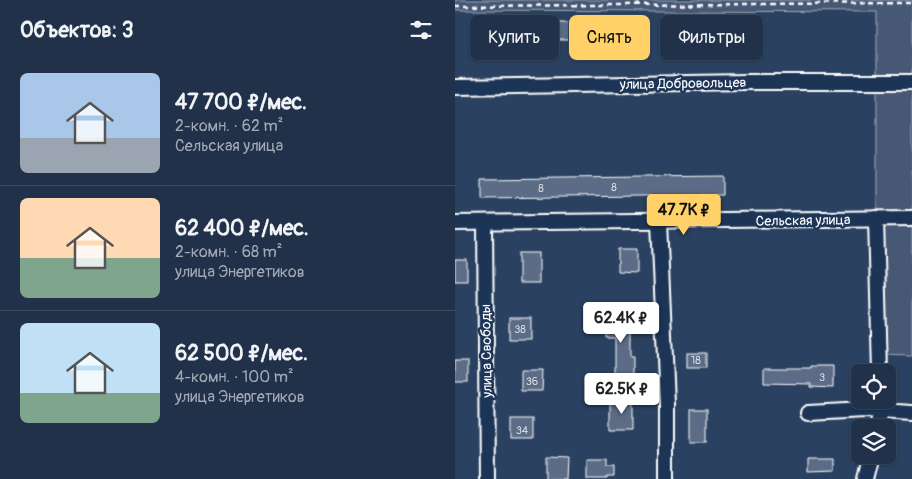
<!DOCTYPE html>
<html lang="ru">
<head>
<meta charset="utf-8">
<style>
  :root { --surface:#203149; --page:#2d3d53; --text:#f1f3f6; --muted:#a2a9b4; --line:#3d4c61; --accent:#ffd166 }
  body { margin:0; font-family:Pangolin,sans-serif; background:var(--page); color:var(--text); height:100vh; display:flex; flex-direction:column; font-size:19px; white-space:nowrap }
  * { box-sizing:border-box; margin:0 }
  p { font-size:16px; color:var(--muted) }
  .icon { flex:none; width:28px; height:28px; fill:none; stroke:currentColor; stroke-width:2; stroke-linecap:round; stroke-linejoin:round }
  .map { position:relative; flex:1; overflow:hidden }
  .drawer { display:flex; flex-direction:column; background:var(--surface); width:455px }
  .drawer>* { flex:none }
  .top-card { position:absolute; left:15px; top:15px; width:366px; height:45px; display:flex; gap:10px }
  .controls { position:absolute; left:396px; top:364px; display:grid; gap:10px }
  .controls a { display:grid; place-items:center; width:45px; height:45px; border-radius:8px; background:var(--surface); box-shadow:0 1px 4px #0004,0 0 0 1px var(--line); font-size:25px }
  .price { position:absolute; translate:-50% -42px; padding:0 11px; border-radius:5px; background:#fff; color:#222; font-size:16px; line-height:32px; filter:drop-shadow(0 1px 2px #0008) }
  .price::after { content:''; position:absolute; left:50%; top:30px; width:15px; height:11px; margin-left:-8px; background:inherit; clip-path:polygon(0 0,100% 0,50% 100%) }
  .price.active { background:var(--accent); color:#111 }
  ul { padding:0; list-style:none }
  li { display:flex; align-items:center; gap:15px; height:125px; padding:0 20px }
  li+li { border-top:1px solid var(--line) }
  li span { display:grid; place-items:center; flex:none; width:140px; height:100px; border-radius:8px; color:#555 }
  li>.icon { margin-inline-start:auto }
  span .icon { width:60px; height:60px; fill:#fffc; stroke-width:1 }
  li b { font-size:21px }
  h2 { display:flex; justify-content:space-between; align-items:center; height:60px; padding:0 20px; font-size:21px }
  .tag { padding:0 18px; border-radius:8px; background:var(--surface); box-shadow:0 1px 4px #0004,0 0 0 1px var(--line); font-size:18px; line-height:45px }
  .tag.active { background:var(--accent); color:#111 }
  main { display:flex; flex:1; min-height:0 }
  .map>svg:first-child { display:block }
</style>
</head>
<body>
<main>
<section class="drawer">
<h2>Объектов: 3<svg class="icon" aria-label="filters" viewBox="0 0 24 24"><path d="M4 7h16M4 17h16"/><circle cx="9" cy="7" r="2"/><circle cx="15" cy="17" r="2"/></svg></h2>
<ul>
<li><span style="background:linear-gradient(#a9c7e8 65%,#9aa5b1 0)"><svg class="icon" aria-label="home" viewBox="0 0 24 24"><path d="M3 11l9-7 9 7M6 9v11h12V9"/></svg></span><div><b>47 700 ₽/мес.</b><p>2-комн. · 62 m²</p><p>Сельская улица</p></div></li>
<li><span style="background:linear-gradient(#ffd9b3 60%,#7fa58c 0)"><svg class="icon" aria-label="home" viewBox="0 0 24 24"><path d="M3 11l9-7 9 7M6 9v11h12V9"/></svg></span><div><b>62 400 ₽/мес.</b><p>2-комн. · 68 m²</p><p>улица Энергетиков</p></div></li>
<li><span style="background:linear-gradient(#bfe0f5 70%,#7fa58c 0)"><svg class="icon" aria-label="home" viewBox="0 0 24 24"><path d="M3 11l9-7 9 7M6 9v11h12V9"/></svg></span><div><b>62 500 ₽/мес.</b><p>4-комн. · 100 m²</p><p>улица Энергетиков</p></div></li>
</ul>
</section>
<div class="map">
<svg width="457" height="479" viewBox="0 0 457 479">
  <rect width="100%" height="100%" fill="#2a4161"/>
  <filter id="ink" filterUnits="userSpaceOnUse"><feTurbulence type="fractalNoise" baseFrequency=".02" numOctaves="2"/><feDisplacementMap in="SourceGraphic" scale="10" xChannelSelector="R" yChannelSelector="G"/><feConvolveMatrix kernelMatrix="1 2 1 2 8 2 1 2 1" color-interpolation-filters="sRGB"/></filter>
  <g filter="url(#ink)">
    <!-- green -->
    <polygon fill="#465975" stroke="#a2acba" points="0,0 457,0 457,356 422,355 422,12 0,10"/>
    <!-- building -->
    <g fill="#5b6c86" stroke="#fff">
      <rect x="96" y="23" width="30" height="17"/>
      <polygon points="268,176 268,195 27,198 27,179"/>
      <polygon points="163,249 182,249 182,273 163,272"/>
      <rect x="64" y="253" width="20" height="30"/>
      <rect x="0" y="260" width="12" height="21"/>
      <polygon points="151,316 175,316 175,357 178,357 178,376 160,376 160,338 151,338"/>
      <rect x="54" y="318" width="22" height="21"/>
      <rect x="232" y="353" width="19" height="15"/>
      <rect x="0" y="361" width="13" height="21"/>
      <polygon points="356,366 378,366 378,388 356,387 356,384 309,383 309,368 356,368"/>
      <polygon points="66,370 88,370 87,391 66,391"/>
      <polygon points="178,400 178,430 155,430 155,401"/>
      <rect x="236" y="409" width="16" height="33"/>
      <rect x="56" y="419" width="22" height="21"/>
      <polygon points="91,457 112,458 111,479 91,479"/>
      <polygon points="353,459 380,459 380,471 353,472"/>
      <polygon points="132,460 152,460 152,467 159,467 159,477 152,477 152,479 132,479"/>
    </g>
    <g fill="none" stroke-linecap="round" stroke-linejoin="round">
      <!-- minor casing -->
      <g stroke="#fff" stroke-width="18">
        <g id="minor">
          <polyline points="0,87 291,82 457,82"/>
          <polyline points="421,218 425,372"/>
          <polyline points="204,222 212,403 212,479"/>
          <polyline points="0,223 457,218"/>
          <polyline points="30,223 32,479"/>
          <polyline points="353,413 410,410 457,413"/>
          <polyline points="422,428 426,412 425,400"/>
          <polyline points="410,479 416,455"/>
        </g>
      </g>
      <!-- path -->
      <polyline stroke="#fff" stroke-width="2.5" stroke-dasharray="5 4" stroke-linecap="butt" points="0,6 457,3"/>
      <!-- minor -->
      <use href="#minor" stroke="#1d3557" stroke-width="14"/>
    </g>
  </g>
  <g text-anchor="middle" stroke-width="5" stroke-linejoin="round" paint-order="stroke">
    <!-- number labels -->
    <g font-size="11" fill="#d6dae1">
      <text x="159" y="191">8</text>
      <text x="86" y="192">8</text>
      <text x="65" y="333">38</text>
      <text x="241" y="364">18</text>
      <text x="367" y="381">3</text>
      <text x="77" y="385">36</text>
      <text x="67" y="434">34</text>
    </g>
    <!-- street labels -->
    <g font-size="14" fill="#fff" stroke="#1d3557">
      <text transform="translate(228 83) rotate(-1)" y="5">улица Добровольцев</text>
      <text transform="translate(348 220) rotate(-1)" y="5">Сельская улица</text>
      <text transform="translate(31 351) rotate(-91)" y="5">улица Свободы</text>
    </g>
  </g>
</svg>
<div class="controls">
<a><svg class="icon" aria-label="locate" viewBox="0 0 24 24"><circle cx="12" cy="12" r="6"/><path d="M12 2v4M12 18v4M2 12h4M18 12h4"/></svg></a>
<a><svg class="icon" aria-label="layers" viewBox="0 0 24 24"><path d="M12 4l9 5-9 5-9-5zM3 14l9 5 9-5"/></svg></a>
</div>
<b class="price active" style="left:229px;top:236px">47.7K ₽</b>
<b class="price" style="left:166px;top:344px">62.4K ₽</b>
<b class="price" style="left:167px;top:415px">62.5K ₽</b>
<div class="top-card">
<a class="tag">Купить</a>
<a class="tag active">Снять</a>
<a class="tag">Фильтры</a>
</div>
</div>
</main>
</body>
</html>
